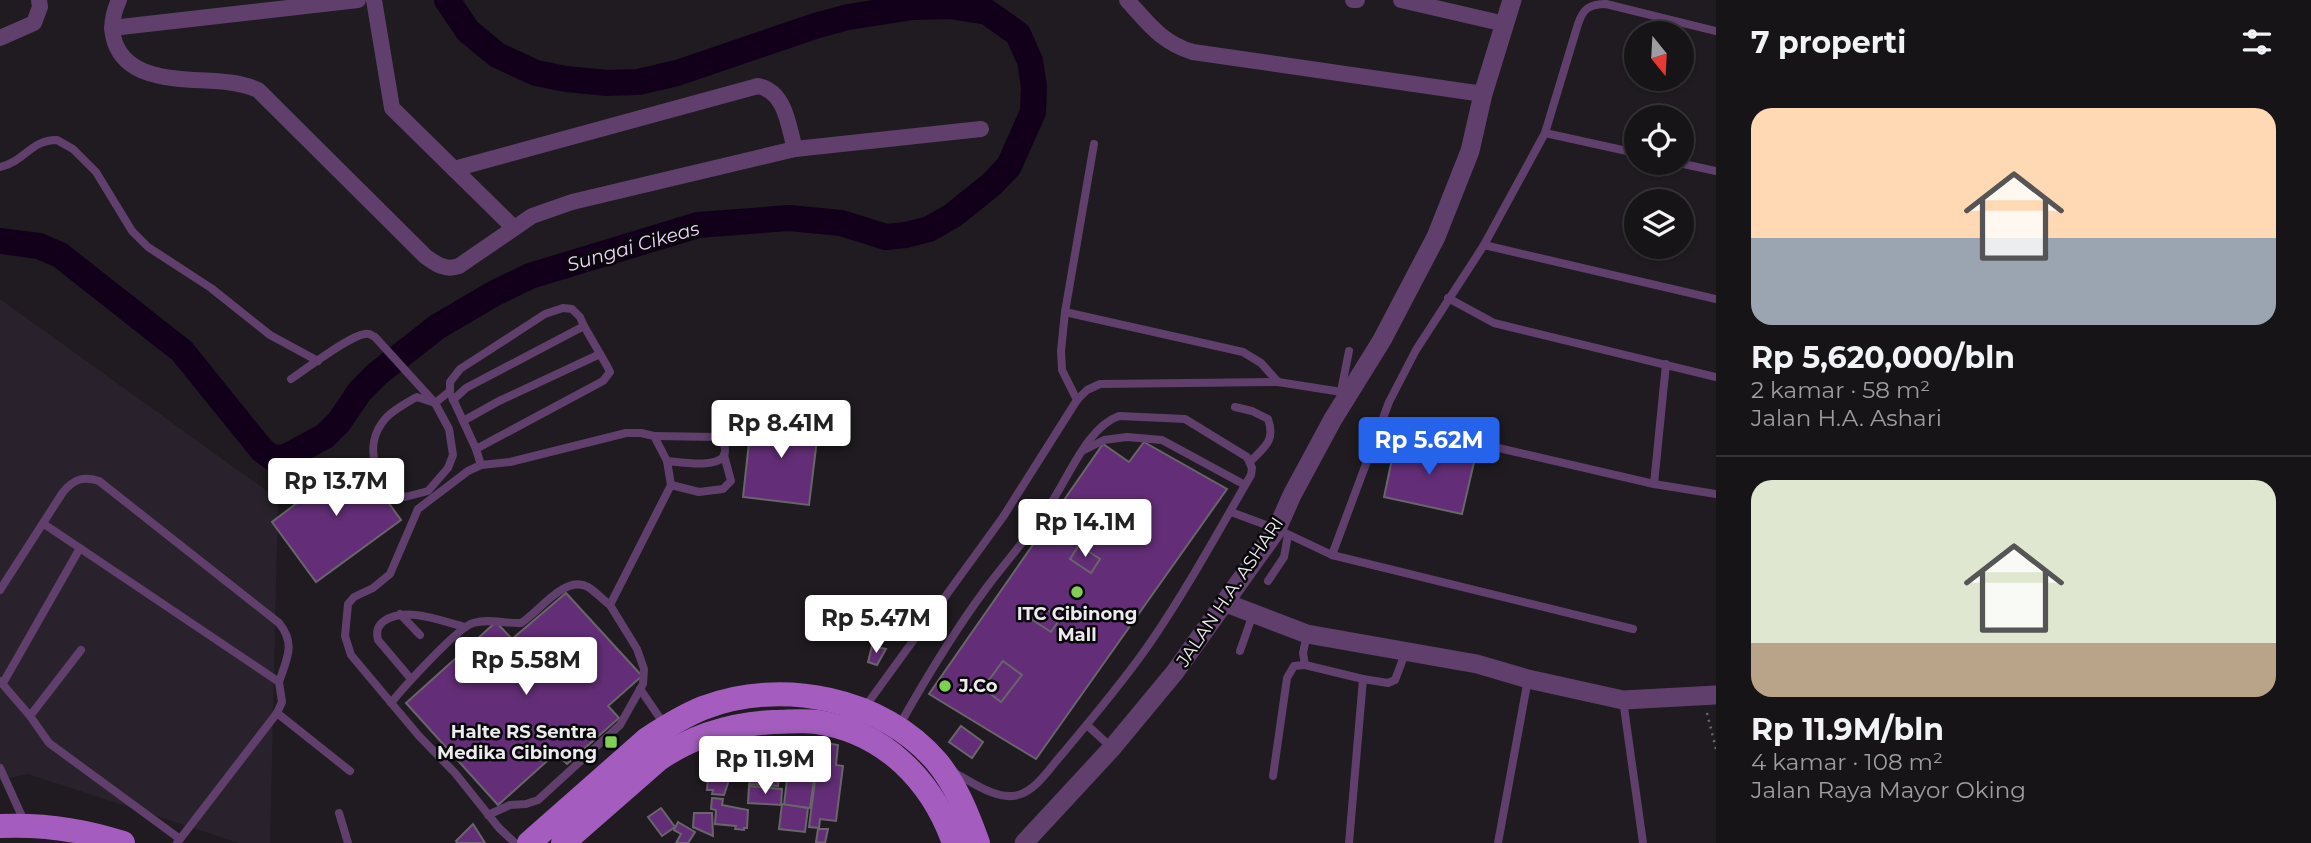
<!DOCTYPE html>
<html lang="id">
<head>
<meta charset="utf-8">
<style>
  :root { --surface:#171418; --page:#242125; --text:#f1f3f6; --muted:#9e9ea2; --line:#363337; --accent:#2563eb }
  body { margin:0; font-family:Montserrat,sans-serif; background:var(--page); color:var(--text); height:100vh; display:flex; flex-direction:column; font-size:26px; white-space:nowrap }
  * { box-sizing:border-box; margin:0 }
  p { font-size:23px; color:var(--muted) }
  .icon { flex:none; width:38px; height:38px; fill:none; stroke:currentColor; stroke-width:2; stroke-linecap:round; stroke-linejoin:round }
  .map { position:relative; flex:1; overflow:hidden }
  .side { display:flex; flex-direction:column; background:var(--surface); width:595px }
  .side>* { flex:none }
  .needle { width:46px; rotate:162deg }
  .buttons { position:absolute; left:1624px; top:21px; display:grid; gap:14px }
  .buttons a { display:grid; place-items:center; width:70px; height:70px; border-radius:50%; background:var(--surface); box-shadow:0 2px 5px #0004,0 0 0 2px var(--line); font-size:35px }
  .price { position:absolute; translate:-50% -60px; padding:0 16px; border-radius:7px; background:#fff; color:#222; font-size:23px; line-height:46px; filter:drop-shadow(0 2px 4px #0008) }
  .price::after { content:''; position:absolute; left:50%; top:42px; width:21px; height:16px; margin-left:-10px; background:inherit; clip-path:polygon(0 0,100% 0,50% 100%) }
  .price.active { background:var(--accent); color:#fff }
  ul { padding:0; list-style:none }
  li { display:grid; align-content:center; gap:14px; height:371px; padding:0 35px }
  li+li { border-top:2px solid var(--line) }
  li span { display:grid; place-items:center; height:217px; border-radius:21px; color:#555 }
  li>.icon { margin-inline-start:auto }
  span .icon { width:126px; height:126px; fill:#fffc; stroke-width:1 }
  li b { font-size:30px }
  h2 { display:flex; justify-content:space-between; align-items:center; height:84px; padding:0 35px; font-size:30px }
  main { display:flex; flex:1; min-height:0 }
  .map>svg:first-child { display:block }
</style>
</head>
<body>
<main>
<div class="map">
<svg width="1716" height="843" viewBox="0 0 1716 843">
  <rect width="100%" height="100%" fill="#1f1b20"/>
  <!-- built -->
  <polygon fill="#29222c" points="0,299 278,499 270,843 239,843 28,774 0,780"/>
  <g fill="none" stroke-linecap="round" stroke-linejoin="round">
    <!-- river -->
    <polyline stroke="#12001b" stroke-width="26" points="0,241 39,246 60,255 182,351 262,450 273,458 286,457 325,436 339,422 360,391 377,374 437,327 493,294 530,276 698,225 789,218 841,223 886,237 906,235 929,229 952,216 992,184 1009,166 1033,112 1034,87 1030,61 1018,34 987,12 950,6 913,7 848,17 815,26 677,73 638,82 607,83 566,79 536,73 497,55 468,31 447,0"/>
  </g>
  <!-- building -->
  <g fill="#632e77" stroke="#69656b" stroke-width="2">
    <polygon points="752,415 819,423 809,505 743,497"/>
    <polygon points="1396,440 1475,458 1462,514 1384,497"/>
    <polygon points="1144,442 1227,489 1036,759 929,694 1103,444 1129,462"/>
    <polygon points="357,459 401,520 316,582 272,522 318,487 308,473 325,460 336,475"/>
    <polygon points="1079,545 1100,559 1091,573 1070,559"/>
    <polygon points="566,593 642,676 608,706 619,718 567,764 556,753 498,805 406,703 496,622 512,639"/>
    <polygon points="1041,605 1060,619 1051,632 1031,619"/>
    <polygon points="872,646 886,649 877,665 868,662"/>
    <polygon points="1003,661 1022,675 1001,702 983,688"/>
    <polygon points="961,726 983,742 972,758 949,742"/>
    <polygon points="820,742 838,745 836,765 843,766 836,821 820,819 819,828 809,827"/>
    <polygon points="789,762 816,765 810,808 784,805"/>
    <polygon points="754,767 779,769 778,786 749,784"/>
    <polygon points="708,777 729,780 724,795 712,794 713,790 707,790"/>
    <polygon points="749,786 782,789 781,805 748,803"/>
    <polygon points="712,798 723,799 722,805 748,810 747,828 744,828 744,830 735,829 736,826 715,824 716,810 711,809"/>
    <polygon points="782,804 808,808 805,832 779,829"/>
    <polygon points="661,808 675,827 662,836 648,817"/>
    <polygon points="694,813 712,813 713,836 693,827"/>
    <polygon points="678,822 695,832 688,843 676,843 681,834 674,830"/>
    <polygon points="473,824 485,843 457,843 456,841"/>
    <polygon points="818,829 828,829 825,843 816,842"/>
  </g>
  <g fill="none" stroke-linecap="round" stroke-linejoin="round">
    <!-- path -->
    <polyline stroke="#6c696d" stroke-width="2.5" stroke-dasharray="2 5" stroke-linecap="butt" points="1707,713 1716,749"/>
    <!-- service -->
    <g stroke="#603f6d" stroke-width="8">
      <polyline points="1545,133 1636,153"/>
      <polyline points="1679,163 1716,171"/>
      <path d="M0,167C26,161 30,140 57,140L73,149L96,172L132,231L148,247L211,288L270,335L318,361"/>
      <polyline points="1484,245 1716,299"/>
      <polyline points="1448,298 1494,323 1716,377"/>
      <polyline points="1065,312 1243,352 1261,363 1278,382"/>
      <path d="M291,379C306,369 349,336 365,334C370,333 371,335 375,337L435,403L450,391V382L460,369L545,314L563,308L572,309L580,317L584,326"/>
      <polyline points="1341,391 1349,351"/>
      <path d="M417,397L435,403L449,429L453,455L448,468L428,491L405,497C375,484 362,446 385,419C393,410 406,403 417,397Z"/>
      <polyline points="452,397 476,449"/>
      <polyline points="453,400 466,388 584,326 607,366 610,372 603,381 476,449 481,465"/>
      <polyline points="1077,400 1062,370 1061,351 1065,312 1094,144"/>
      <path d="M1235,407L1252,411L1268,419C1276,441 1264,447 1250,462"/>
      <polyline points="463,421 499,401 600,354"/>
      <path d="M1382,421L1389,402L1416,350L1484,245L1545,133L1578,24C1583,9 1589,4 1606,4L1716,31"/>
      <path d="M654,436L716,437C721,440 726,444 725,451C725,470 680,462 667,461"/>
      <polyline points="1084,450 1104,440 1127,437 1162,440 1245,485"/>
      <polyline points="1654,484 1666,364"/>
      <polyline points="671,485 699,492 723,489 731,481 724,455"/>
      <polyline points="1231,512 1277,529 1332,555 1633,629"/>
      <polyline points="44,524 279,682 282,702 277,713 177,843"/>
      <polyline points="1332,555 1382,421 1654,484 1716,494"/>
      <polyline points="1268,581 1284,557 1288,535"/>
      <path d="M0,590L63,492C74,479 83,476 99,481L279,623C296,644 287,658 279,682"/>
      <polyline points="400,614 420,635"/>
      <polyline points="1307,634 1303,653 1305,665 1363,679"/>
      <polyline points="81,650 30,716 49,743 180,839"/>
      <polyline points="1240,651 1253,614"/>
      <path d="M411,679L378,640C376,632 377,626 384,621C406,606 441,621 465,627"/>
      <polyline points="0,681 30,716"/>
      <polyline points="3,683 80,548"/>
      <polyline points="640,689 664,724"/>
      <polyline points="1623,700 1643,843"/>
      <path d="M391,703C403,688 457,628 473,623C489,618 505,624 521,623C539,612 565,574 588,587C596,592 603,600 610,605"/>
      <polyline points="865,707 1003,517 1077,400 1087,390 1100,384 1278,382 1348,393"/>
      <polyline points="277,713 350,771"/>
      <polyline points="1087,725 1112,748"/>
      <path d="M899,726C926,678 955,630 987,587C1007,560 1031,534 1049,506C1068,479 1087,427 1119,416L1185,419L1247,457L1252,468L1251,475C1218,532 1187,589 1150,643C1124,681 1093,717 1064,752C1051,766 1037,790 1018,795C997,801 972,782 955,773"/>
      <polyline points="0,768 25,823"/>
      <polyline points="1273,776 1287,678 1294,666 1305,665"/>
      <polyline points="339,813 348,843"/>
      <polyline points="488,815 510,805 526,804 538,800 620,725 643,684 644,669 637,649 610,605 671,485 667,461 654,436 641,433 626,433 510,462 481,465 468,471 418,509 390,574 373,588 354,597 348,604 345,636 351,655 419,736 455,773 499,828 515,843"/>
      <polyline points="1349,843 1363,679 1388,683 1395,680 1406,651"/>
      <polyline points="1498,843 1528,679"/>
    </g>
    <!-- minor -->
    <g stroke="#603f6d" stroke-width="16">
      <path d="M119,0C103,35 117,66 156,75C189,84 227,76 258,90L425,256C436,264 445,271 459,266L532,216L572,202L795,149L981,129"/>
      <polyline points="374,0 392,108 513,227"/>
      <path d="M1127,0C1149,24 1162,43 1193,52L1483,94"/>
      <polyline points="1353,0 1357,0"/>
      <polyline points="1401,0 1505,24"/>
      <polyline points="112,28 358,0"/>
      <polyline points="0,38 34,23 40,7 39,0"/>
      <path d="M454,169L758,86C786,92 788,125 795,149"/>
    </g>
    <!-- tertiary -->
    <g stroke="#603f6d" stroke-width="19">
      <polyline points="1226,603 1307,634 1477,664 1528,679 1623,700 1716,695"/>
      <polyline points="1024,843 1112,748 1175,672 1277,529 1292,495 1333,419 1382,340 1436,237 1470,151 1483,94 1512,0"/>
    </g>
    <!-- primary -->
    <g stroke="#a45dbf" stroke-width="24">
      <path d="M0,826C43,824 83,830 123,843"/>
      <path d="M529,843L647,739C664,728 683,716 703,708C781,678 883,698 937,762C956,785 968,815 978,843"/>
      <path d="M563,843L659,759C694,735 732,724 774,722C788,722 803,720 817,722C885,732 932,781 954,843"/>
    </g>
  </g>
  <!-- markers -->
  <g fill="#7fd052" stroke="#080709" stroke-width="2.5">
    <circle cx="1077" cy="592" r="7"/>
    <circle cx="945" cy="686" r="7"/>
    <rect x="604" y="735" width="14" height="14" rx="3.5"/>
  </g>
  <g text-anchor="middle" stroke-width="5" stroke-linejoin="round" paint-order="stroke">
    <!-- street labels -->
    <g font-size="18" fill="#eceaed" stroke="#080709">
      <text transform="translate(1230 592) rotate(-56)" y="6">JALAN H.A. ASHARI</text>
    </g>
    <!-- poi labels -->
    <g font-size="18" font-weight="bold" fill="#eceaed" stroke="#080709">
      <text x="1077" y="620">ITC Cibinong<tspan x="1077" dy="21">Mall</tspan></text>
      <text x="959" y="692" text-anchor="start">J.Co</text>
      <text x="597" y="738" text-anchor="end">Halte RS Sentra<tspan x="597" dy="21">Medika Cibinong</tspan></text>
    </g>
    <!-- water labels -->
    <g font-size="19" font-style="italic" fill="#f1d4fd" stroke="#080709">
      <text transform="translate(633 246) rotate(-16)" y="7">Sungai Cikeas</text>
    </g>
  </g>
</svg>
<div class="buttons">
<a><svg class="needle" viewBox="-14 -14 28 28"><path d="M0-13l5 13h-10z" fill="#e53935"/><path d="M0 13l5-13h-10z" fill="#9e9ea2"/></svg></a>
<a><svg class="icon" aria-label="locate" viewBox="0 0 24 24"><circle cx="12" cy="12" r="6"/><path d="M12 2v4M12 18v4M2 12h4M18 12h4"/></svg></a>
<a><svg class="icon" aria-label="layers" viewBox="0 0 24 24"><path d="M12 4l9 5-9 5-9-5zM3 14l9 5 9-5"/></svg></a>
</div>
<b class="price" style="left:781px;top:460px">Rp 8.41M</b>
<b class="price active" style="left:1429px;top:477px">Rp 5.62M</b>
<b class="price" style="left:336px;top:518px">Rp 13.7M</b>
<b class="price" style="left:1085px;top:559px">Rp 14.1M</b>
<b class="price" style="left:876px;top:655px">Rp 5.47M</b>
<b class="price" style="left:526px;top:697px">Rp 5.58M</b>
<b class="price" style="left:765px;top:796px">Rp 11.9M</b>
</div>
<section class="side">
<h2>7 properti<svg class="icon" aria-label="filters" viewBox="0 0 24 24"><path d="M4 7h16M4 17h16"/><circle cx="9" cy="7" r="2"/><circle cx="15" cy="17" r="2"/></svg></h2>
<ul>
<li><span style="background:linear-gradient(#ffd9b3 60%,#9aa5b1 0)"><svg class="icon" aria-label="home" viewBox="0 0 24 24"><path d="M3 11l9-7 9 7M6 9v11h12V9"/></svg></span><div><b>Rp 5,620,000/bln</b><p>2 kamar · 58 m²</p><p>Jalan H.A. Ashari</p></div></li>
<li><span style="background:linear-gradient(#dfe7d0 75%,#b9a48a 0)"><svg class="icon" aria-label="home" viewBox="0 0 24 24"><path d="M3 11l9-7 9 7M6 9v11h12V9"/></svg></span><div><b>Rp 11.9M/bln</b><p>4 kamar · 108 m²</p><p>Jalan Raya Mayor Oking</p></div></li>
</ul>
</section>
</main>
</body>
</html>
